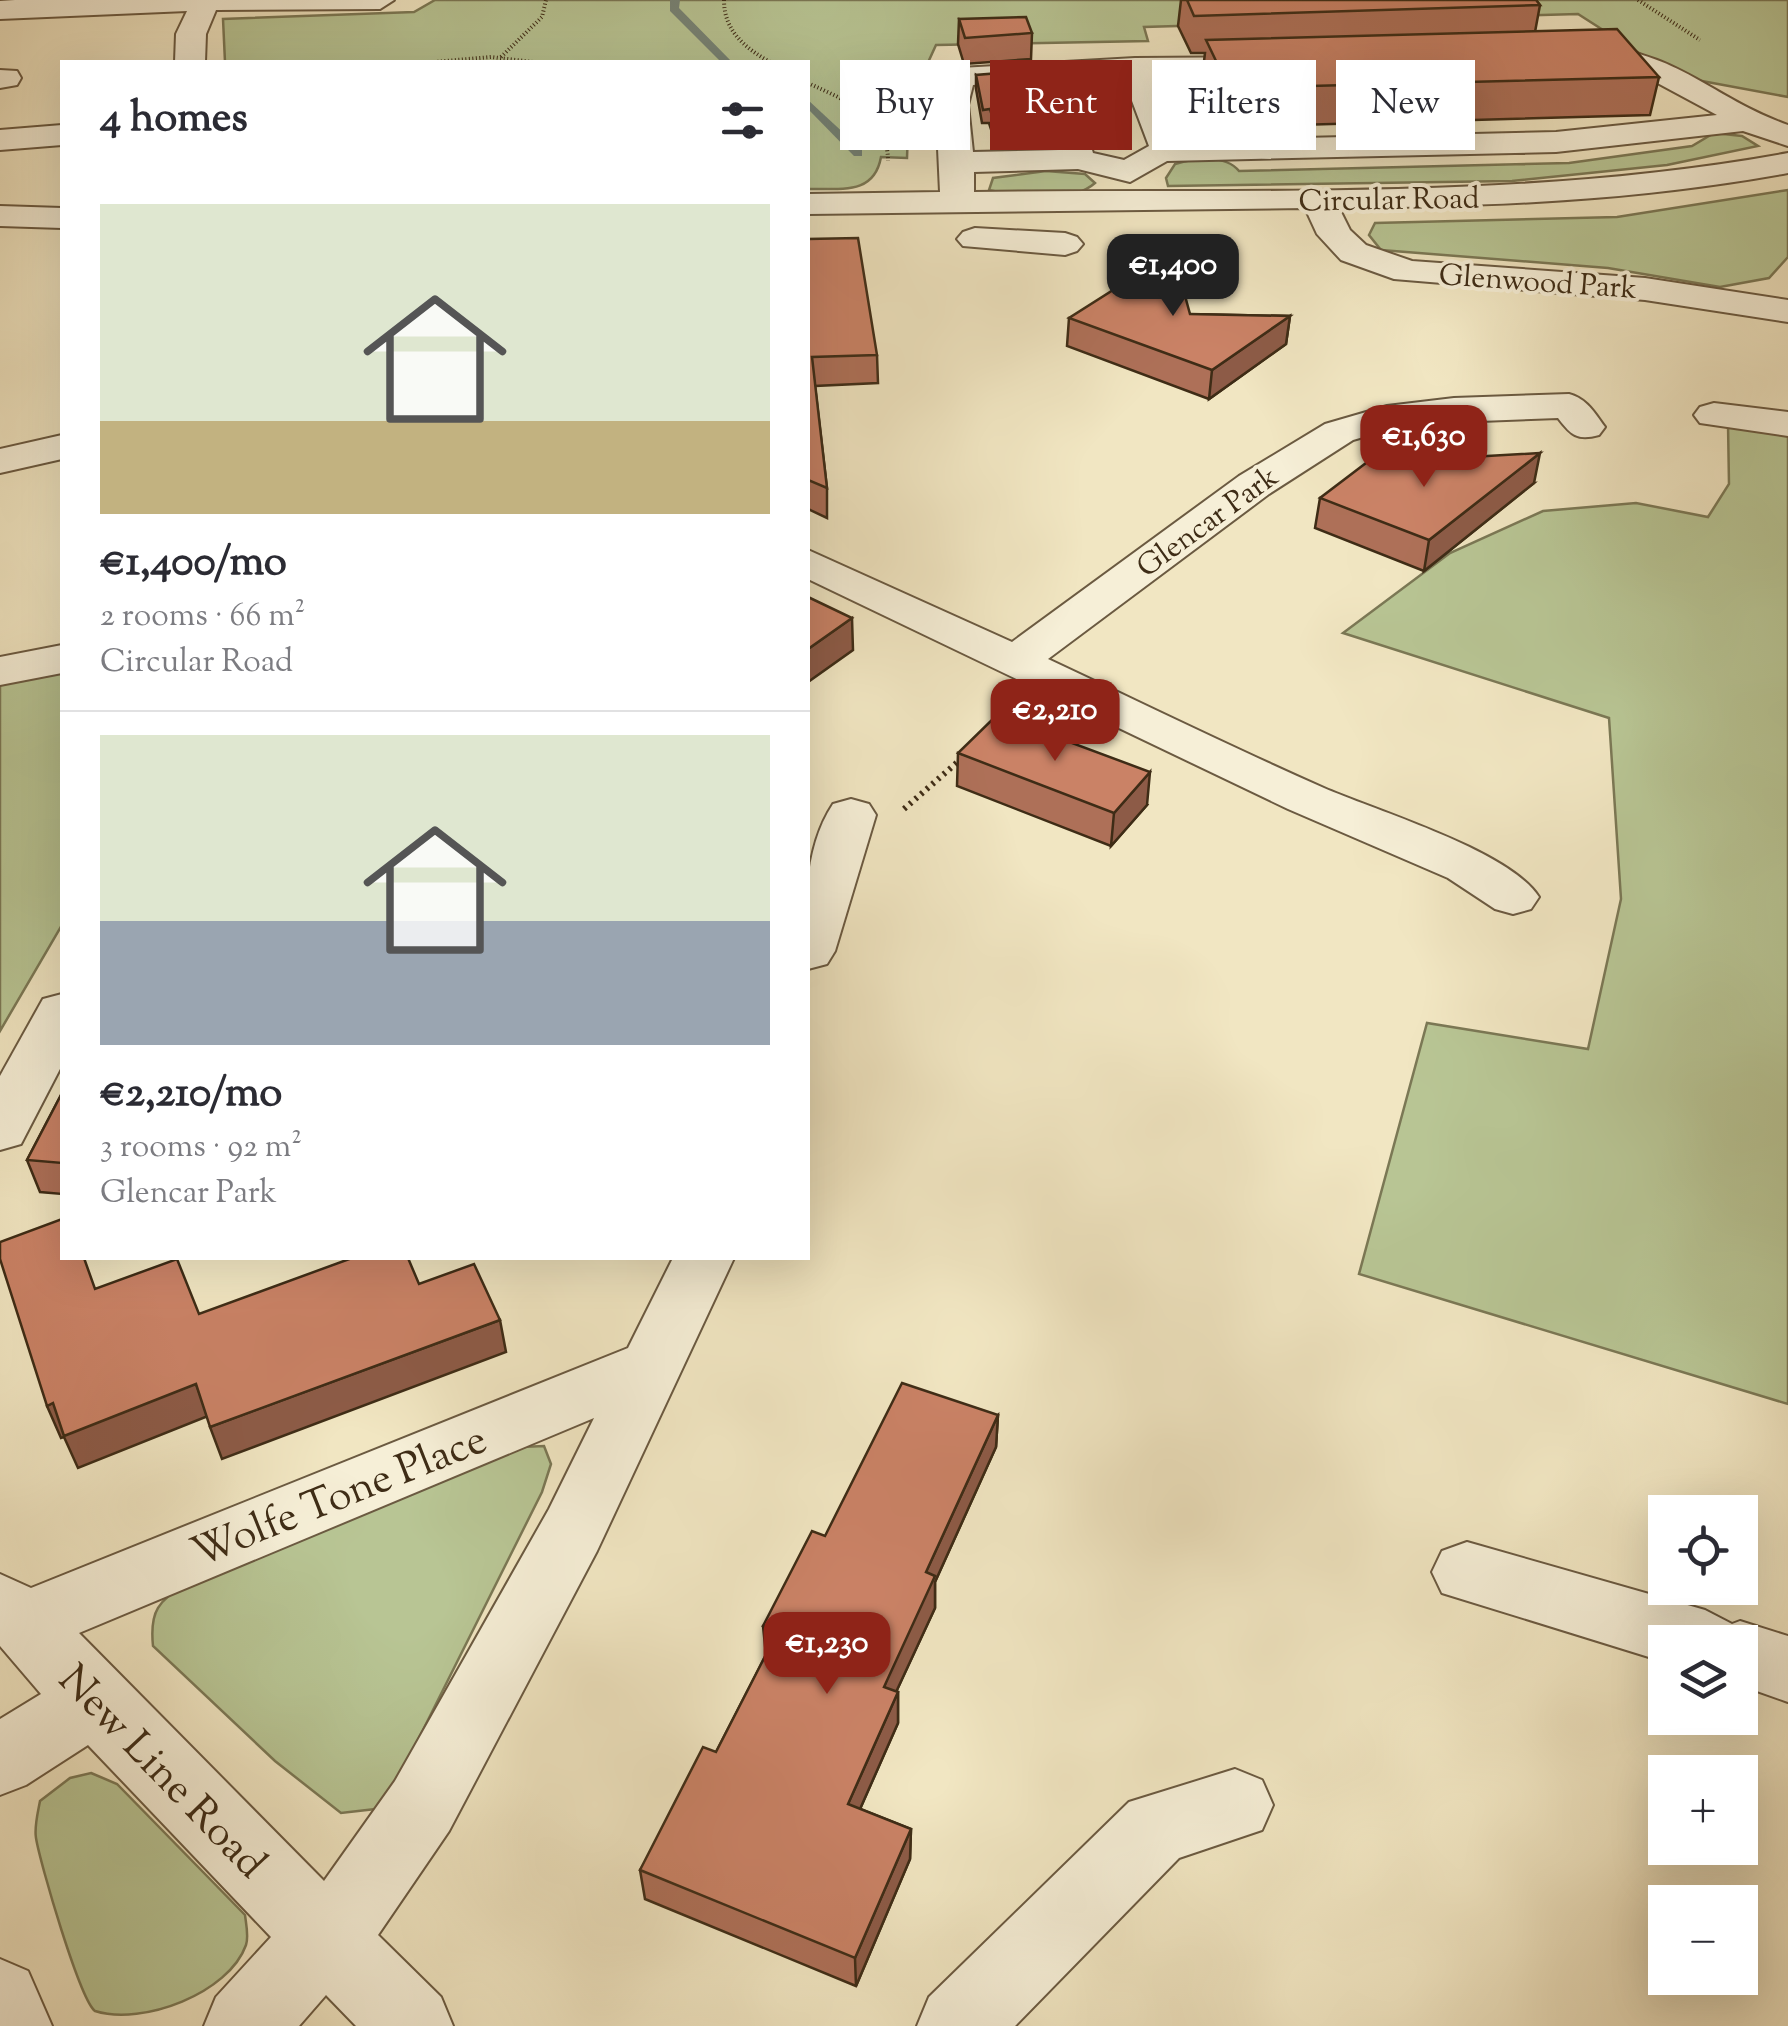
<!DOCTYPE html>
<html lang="en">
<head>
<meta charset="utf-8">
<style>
  :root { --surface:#fff; --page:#f7f7f7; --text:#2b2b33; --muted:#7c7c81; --line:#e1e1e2; --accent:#8f2418 }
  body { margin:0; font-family:"Sorts Mill Goudy",serif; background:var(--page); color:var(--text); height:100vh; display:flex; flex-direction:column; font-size:38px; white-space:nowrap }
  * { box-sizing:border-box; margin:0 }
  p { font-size:32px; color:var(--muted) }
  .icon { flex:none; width:55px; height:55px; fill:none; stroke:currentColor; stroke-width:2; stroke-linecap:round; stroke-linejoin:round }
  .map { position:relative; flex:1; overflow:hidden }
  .panel { position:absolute; left:60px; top:60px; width:750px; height:1200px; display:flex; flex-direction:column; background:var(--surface); border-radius:0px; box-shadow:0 10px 40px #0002 }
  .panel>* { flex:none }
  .hud { position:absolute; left:840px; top:60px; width:798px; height:90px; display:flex; gap:20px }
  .fabs { position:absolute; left:1648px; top:1495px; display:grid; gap:20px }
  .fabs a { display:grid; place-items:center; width:110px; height:110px; border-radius:0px; background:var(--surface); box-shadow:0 10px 40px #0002; font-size:50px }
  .price { position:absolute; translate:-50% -85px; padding:0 22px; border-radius:20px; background:var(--accent); color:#fff; font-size:32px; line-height:65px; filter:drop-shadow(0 2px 5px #0008) }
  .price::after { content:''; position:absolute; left:50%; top:60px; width:30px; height:22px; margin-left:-15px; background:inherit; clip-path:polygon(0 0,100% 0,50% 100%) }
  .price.selected { background:#222; color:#fff }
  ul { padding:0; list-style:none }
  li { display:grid; align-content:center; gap:20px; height:530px; padding:0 40px }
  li+li { border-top:2px solid var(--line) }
  li span { display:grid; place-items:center; height:310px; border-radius:0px; color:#555 }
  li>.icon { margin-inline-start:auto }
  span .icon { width:180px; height:180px; fill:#fffc; stroke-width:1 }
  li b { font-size:42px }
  h2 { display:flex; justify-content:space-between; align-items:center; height:120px; padding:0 40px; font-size:42px }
  .tag { padding:0 35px; border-radius:0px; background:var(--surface); box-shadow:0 10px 40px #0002; font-size:35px; line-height:90px }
  .tag.selected { background:var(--accent); color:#fff }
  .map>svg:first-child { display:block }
</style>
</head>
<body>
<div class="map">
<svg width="1788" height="2026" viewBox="0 0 1788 2026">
  <rect width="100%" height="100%" fill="#f1e6c2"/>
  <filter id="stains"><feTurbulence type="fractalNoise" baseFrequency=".002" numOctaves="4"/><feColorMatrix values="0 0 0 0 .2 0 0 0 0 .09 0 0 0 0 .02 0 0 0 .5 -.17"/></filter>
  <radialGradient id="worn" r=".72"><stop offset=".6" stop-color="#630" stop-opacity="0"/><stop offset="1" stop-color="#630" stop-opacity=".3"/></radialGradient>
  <!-- green -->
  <g fill="#b8c594" stroke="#7b7855" stroke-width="2.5">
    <path d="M435,0H1788V97L1675,76L1578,14L1144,27L1148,41L936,45L909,104L907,158L881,157C874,196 840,188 808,189V62H225L223,19L414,12Z"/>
    <path d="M1714,133L1742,136L1758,146L1667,165L1512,181L1168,186L1166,178L1175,164C1195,158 1225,154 1239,171L1569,163L1692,146Z"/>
    <path d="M1046,171L1085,174L1095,183C1070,205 1019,197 989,190L993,178Z"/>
    <polygon points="1788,190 1788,257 1769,278 1720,287 1608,268 1381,250 1369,235 1375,223 1617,217"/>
    <polygon points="1728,424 1788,430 1788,1404 1359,1274 1427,1023 1588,1049 1621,899 1609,718 1343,633 1450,553 1543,511 1636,503 1708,517 1729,484"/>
    <polygon points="62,663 62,925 0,1031 0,676"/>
    <path d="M544,1446L551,1464L542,1492L384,1808L341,1813L275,1761L153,1646C149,1606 161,1601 192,1579L521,1447Z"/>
    <path d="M91,1773L117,1784L245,1915C246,1924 249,1936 246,1945C229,1993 143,2026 95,2011C80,2000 40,1863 36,1838C34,1827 38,1812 40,1801L70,1778Z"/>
  </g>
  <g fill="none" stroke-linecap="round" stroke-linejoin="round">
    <!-- stream -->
    <g fill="#768477" fill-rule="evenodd">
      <polygon points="670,0 680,0 679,8 732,62 721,62 670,11"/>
      <polygon points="808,100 862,150 862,156 854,156 808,109"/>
    </g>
    <!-- minor casing -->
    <g stroke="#6b5a41" stroke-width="4">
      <g id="minor">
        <polygon points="394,0 380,9 216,10 206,34 205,62 175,62 176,34 187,11 0,19 0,1 15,0"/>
        <path d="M1582,45C1678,49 1709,97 1788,125V146L1743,131L1556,152L1167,161L1130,182L1078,169L974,172V192C1245,188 1520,202 1788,153V173C1635,201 1494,206 1339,208L1350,230L1366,245L1412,261L1645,278L1788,300V322L1645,300L1394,279L1341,260L1317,234L1305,208L808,214V194L940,192L936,105L945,77L960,68L1135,58L1287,57L1291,63L1276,72L1154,76L1179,141L1556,132L1717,115L1637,72L1571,60L1567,54ZM1123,77L1149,146L1124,160L1093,153L1070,79ZM1039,80L1059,150L973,152L968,105L973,85Z"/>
        <polygon points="0,70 17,71 21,78 17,85 0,88"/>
        <polygon points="62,125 62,145 0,150 0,130"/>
        <polygon points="0,206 62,208 62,228 0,226"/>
        <polygon points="975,228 1065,233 1077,237 1083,244 1077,251 1065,255 963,246 957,239 963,232"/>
        <path d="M1569,394C1587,399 1594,412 1605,427L1599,435C1577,441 1571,435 1558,418L1454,422L1391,429L1353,440L1269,494L1048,659C1140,702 1231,747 1324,788C1377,811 1510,851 1539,897L1531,909L1513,914L1495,909L1448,878L1288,809L808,579V550L1012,642L1239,476L1325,424L1387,406L1454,398Z"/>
        <polygon points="1714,403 1788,412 1788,436 1700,423 1694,415 1700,407"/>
        <polygon points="62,435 62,459 0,473 0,449"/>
        <polygon points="62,645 62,673 0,685 0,657"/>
        <path d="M851,799L869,804L876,815L835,951L827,964L808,969C805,915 802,851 833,804Z"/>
        <polygon points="62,994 62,1065 21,1144 0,1150 0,1076 43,999"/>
        <path d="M673,1258H734L597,1551L449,1831L378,1935L441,1997L453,2026H356L326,1995L299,2026H204L216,1997L271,1937L88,1745L26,1785L0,1795V1719L41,1694L0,1646V1574L31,1588L628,1348ZM594,1418L549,1509L395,1781L324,1881L79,1633Z"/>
        <polygon points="1467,1542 1705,1610 1732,1624 1740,1621 1788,1636 1788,1702 1740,1685 1740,1642 1665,1642 1665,1662 1442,1593 1432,1572 1442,1551"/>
        <polygon points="1235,1769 1262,1780 1273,1805 1262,1830 1179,1858 1015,2026 917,2026 929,1997 1129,1802"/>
        <polygon points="0,1959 28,1971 52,2026 0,2026"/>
      </g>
    </g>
    <!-- path-far1 -->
    <g stroke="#3e2c16" stroke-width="4" stroke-dasharray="1 2.5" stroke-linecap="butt">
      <path d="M724,0C724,31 745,48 770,62"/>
      <polyline points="1638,0 1700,40"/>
      <polyline points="501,57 542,17 546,0"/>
      <polyline points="434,62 491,57 533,62"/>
      <path d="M808,83C844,100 888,115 888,161"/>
    </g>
    <!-- path -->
    <polyline stroke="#3e2c16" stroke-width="6" stroke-dasharray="2.5 5" stroke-linecap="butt" points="904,809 961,759"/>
    <!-- minor -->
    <use href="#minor" fill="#f6efd7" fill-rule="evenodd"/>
  </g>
  <!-- wall -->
  <g fill="#ae7058" stroke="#3e2c16" stroke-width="2.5">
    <polygon points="1181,0 1536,0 1540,5 1535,32 1659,77 1650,115 1225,127 1202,78 1205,53 1191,53 1178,26"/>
    <polygon points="959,19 1032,33 1031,59 964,64 958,44"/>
    <polygon points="976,75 1053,132 1052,146 997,148 989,123 982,123 976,89"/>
    <polygon points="808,239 877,355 878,383 815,386 827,488 827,518 808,509"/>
    <polygon points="1190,314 1290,316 1286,344 1209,399 1067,346 1069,318"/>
    <polygon points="1534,483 1424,571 1315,528 1320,498"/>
    <polygon points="958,753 1147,805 1111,846 957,786"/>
    <polygon points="62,1093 62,1194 40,1192 27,1160"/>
    <polygon points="998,1415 996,1447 935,1582 935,1608 896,1692 898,1692 898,1723 860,1809 911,1829 910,1859 856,1986 645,1899 640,1870 716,1752 766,1655 763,1626"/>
  </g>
  <!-- shaded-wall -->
  <g fill="#8d5b47" stroke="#3e2c16" stroke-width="2.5">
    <polygon points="1290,316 1286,344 1209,399 1212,370"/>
    <polygon points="1540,453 1534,483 1424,571 1429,540"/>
    <polygon points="852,618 853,650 808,682 808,649"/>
    <polygon points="1150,772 1147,805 1111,846 1114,813"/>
    <polygon points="500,1320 506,1352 222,1459 210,1427"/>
    <polygon points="196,1384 208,1416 78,1468 64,1437 61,1438 47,1406 53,1403"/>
    <polygon points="998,1415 996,1447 935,1582 935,1608 884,1718 884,1687 926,1572"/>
    <polygon points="898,1692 898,1723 849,1834 848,1804"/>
    <polygon points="911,1829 910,1859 856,1986 855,1958"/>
  </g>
  <!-- building -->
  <g fill="#ca8266" stroke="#3e2c16" stroke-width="2.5">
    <polygon points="1187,0 1536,0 1540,5 1194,16"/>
    <polygon points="1026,17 1032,33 965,38 959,19"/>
    <polygon points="1617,29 1659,77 1229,88 1206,40"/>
    <polygon points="1037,70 1053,132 997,134 990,109 983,110 976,75"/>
    <polygon points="858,238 877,355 812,357 827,488 808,480 808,239"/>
    <polygon points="1173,252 1190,314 1290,316 1212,370 1069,318"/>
    <polygon points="1540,453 1429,540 1320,498 1366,463"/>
    <polygon points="808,597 852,618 808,649"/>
    <polygon points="997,715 1150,772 1114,813 958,753"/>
    <polygon points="62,1093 62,1163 27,1160"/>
    <polygon points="62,1219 62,1258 84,1258 95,1289 177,1259 199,1314 352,1258 408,1258 419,1284 474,1264 500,1320 210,1427 196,1384 64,1436 53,1403 47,1406 0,1259 0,1242"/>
    <polygon points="902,1383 998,1415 926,1572 935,1576 884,1687 898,1692 848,1804 911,1829 855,1958 640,1870 703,1747 716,1752 778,1631 763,1626 812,1531 825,1536"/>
  </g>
  <g text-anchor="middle" stroke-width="8" stroke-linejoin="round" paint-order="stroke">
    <!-- far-street labels -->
    <g font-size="30" fill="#3e2c16" stroke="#f6efd7">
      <text transform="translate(1389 199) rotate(-1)" y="10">Circular Road</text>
      <text transform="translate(1538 281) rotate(4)" y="10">Glenwood Park</text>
      <text transform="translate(1207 521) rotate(-36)" y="10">Glencar Park</text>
    </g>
    <!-- near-street labels -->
    <g font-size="42" fill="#3e2c16" stroke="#f6efd7">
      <text transform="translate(338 1494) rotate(-22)" y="15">Wolfe Tone Place</text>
      <text transform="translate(164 1770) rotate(46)" y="15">New Line Road</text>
    </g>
  </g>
  <rect width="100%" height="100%" filter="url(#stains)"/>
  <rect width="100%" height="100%" fill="url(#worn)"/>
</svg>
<div class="fabs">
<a><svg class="icon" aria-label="locate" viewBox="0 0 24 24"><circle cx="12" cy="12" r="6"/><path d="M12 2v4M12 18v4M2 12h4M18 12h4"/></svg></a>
<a><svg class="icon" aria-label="layers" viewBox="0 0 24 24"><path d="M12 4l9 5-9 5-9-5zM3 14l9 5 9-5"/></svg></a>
<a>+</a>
<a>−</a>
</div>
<b class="price selected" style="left:1173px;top:319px">€1,400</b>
<b class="price" style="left:1424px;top:490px">€1,630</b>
<b class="price" style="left:1055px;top:764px">€2,210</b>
<b class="price" style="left:827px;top:1697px">€1,230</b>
<div class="hud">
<a class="tag">Buy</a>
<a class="tag selected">Rent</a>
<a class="tag">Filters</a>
<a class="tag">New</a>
</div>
<section class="panel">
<h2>4 homes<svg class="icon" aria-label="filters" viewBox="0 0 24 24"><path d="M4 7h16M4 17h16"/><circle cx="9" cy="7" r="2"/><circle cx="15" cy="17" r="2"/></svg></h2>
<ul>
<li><span style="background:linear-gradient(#dfe7d0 70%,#c2b280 0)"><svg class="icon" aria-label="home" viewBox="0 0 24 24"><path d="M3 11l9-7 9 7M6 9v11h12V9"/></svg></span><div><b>€1,400/mo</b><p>2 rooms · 66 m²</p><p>Circular Road</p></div></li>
<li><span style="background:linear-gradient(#dfe7d0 60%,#9aa5b1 0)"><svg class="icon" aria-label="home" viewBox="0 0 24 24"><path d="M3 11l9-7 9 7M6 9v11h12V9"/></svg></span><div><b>€2,210/mo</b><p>3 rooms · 92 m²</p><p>Glencar Park</p></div></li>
</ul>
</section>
</div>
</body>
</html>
